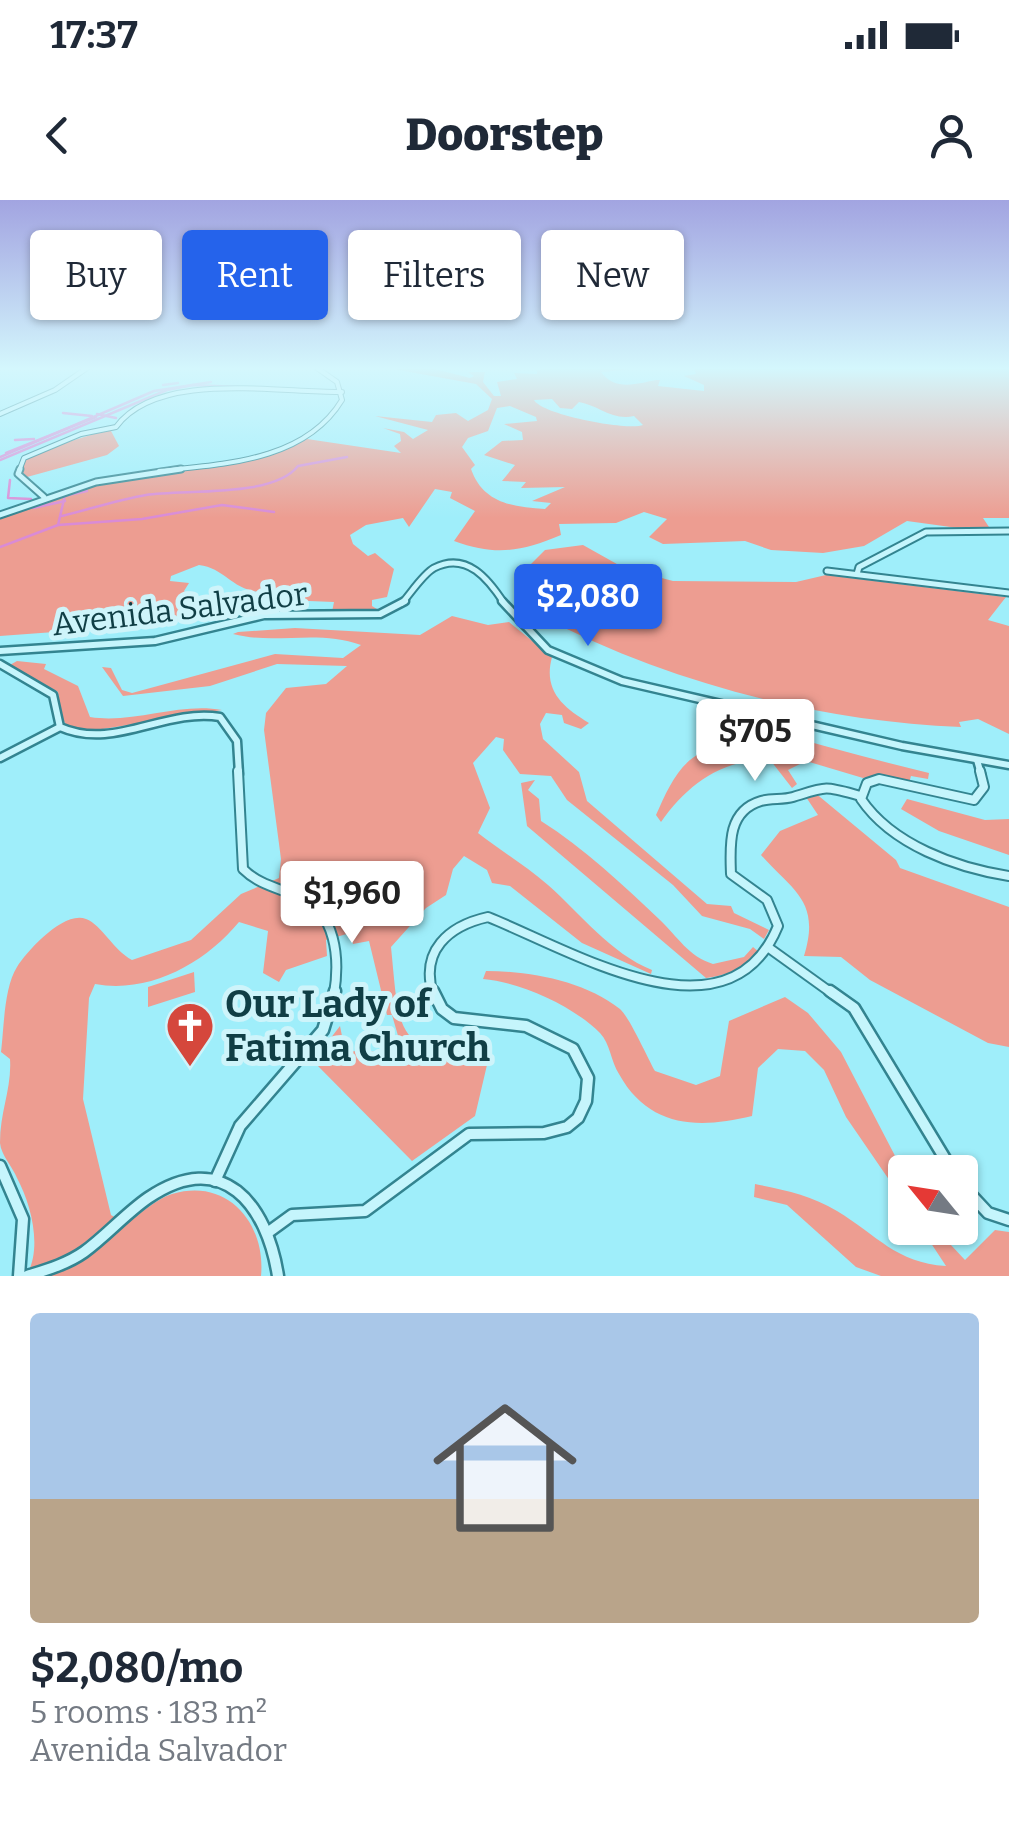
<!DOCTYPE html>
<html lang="en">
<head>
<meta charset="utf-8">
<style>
  :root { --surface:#fff; --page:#f6f6f7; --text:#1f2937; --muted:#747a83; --line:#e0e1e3; --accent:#2563eb }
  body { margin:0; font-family:Bitter,serif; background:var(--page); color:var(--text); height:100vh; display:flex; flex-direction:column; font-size:38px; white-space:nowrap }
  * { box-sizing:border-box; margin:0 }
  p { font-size:32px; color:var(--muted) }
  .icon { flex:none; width:55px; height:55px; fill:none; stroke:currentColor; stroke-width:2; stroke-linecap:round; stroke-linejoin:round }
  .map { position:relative; height:1076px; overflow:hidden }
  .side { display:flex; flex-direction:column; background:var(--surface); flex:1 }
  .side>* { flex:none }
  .top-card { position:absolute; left:30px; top:30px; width:950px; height:90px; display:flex; gap:20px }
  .needle { width:65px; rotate:300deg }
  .tools { position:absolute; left:888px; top:955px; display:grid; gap:20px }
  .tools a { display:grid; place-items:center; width:90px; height:90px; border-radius:10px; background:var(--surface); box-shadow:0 2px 8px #0004; font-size:50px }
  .price { position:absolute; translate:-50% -85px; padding:0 22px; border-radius:10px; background:#fff; color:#222; font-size:32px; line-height:65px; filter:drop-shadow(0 2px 5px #0008) }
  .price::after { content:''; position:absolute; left:50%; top:60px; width:30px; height:22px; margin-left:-15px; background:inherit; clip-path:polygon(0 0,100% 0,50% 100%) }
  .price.current { background:var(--accent); color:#fff }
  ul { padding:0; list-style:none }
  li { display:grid; align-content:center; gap:20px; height:530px; padding:0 30px }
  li+li { border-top:2px solid var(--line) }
  li span { display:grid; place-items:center; height:310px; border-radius:10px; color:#555 }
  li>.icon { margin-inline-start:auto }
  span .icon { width:180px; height:180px; fill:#fffc; stroke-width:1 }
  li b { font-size:42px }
  .pill { padding:0 35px; border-radius:10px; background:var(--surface); box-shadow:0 2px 8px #0004; font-size:35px; line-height:90px }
  .pill.current { background:var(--accent); color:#fff }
  .status { display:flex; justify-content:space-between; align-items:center; height:70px; padding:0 50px; background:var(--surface); direction:ltr }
  .status svg { height:28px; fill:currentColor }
  header { display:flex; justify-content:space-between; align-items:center; height:130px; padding:0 30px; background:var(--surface); font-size:45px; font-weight:800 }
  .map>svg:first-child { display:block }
</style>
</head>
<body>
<div class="status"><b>17:37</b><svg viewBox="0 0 49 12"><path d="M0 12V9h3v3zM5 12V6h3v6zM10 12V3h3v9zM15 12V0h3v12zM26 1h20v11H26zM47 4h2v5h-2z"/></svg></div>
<header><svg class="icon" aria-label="back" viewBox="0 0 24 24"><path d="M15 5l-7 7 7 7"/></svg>Doorstep<svg class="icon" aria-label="person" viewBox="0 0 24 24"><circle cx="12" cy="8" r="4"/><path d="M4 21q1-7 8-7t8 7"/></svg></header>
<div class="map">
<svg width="1009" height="1076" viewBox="0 0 1009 1076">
  <rect width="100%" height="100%" fill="#9feefa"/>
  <!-- green -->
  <g fill="#ed9d91" fill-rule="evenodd">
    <path d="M388,168H431L470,178L474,176L468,172H485L483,182L494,196H501L497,182L517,179L514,173L537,174V170L550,168H647L601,172C615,192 639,183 656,180H660L658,186L704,191V185L684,176L696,174L694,168H1009V318H983L989,327L958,328L907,321L864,346L823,353L771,350L745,341L663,344L649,337L667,319L644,312L616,323L559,324L561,335C520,352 496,356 454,341L475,311L450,298L452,292L435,289L409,327L403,318L366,325L350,335L353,344L368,356L375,353L394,369L387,397L372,400V406L380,411L374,413L332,412L334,402L259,399L258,392C232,389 224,368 199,365L171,376L170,381L189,383L184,391L197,405L196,416L163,424L0,436V318L77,288L136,275L216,267L307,239L401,253L394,246L401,241L400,234L383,228L404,232L413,239L428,230L375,216L432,222L436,215L456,213L468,221L488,210L492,199L476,184ZM552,199L560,208L572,209L579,202C598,205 612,221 634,216L643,225C629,231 542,215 534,200ZM510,206L536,217L537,221L504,224L522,232L523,240L502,241L484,255L515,265L502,281L526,282L521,288L565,287L532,301L551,303L545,309C512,307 483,303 471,269L475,265L462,247L468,238L488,231L497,208Z"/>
    <polygon points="110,229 119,246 107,255 27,277 21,271 22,263 39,251"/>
    <path d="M583,345L624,368L673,381L796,382L826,375L1006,397L988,420L1009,426V534L978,519L959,522L961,527C817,521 669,483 541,416L524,371L545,350Z"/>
    <path d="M452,416L488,425L509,422L552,457C543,490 562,507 589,523L581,529L564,523L562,515L546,513L540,524L543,539L579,572L587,601L707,704L731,706L734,713L769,730L764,739L750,729L702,716L673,685L567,600L551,576L520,574L503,550L504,539L496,537L473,563L490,608L478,633C501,651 526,666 548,685C581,714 610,753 652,770L651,774L582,743L510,686L492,683L487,670L464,656L453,669L446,695L426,708L391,747C400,837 394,847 487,865L475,916L412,961L313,861L340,826L345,851L395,852L401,846L392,815H387L369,741L353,744L350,733L326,740L327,756L286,770L279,782L263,773L268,731L239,722C205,763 150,794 95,784L89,798L83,899L111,1015L126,1024C139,1015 156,999 172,994C228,977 266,1024 261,1076H26C43,1049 31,1004 17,978C12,966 1,955 0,943C0,911 12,888 10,859L1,852C4,828 4,787 17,767C27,751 64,710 86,719C102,725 113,750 132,760L191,740L241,694L279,678L281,659L264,530L266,513L286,488L326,484L347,466L277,464L210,486L123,496L102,467L111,468L122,490L132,493L275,454L343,458L361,445C318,429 275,445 233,434L238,432L295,428L420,435Z"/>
    <path d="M17,461L46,464L44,469L78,486L90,517C134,524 179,502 222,510L84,532L68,528L61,516L58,492L10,465Z"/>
    <path d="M729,520C797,538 862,557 929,573L928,579L911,576L909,583L881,575L863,578L806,561L788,570L797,584L792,588L771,561C723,557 687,585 661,622L656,615C670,584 683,552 720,547V536L710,532L711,523Z"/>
    <path d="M535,580L528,590L539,599L541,621C584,648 623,685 660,720C678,737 688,756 713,764L744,757L753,747L759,752C746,769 727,775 706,778L527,626L521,583Z"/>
    <path d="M814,592L896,660L900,668L1009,707V847L988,843L870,780L841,757L804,756C821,701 793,691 761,655L780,631L818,615L806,597Z"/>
    <polygon points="907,599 985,620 1009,619 1009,655 939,631 901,609"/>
    <path d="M486,771C530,771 584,781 620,809C630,818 647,857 655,871L696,885L720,876L729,821L785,797L808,813L841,852L905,975V1003L846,917L824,870L805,851L778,849L758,868L752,916C698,929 649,928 619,874C611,862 610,843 600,833C572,805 520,782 483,779Z"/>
    <polygon points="194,772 195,792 148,807 148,787"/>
    <path d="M755,984C784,990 811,995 837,1011C877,1035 896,1063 946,1066L921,1028H935L965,1060L995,1030L1009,1032V1076H881L856,1067L787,1005L754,997Z"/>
  </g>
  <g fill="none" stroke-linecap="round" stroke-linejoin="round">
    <!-- stream -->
    <g stroke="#d98bd6" stroke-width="2.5">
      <polyline points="163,185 178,183"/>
      <polyline points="63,213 92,216"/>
      <polyline points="97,214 116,218"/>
      <polyline points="15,240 34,239"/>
      <polyline points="6,253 96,217"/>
      <polyline points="0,257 154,191 211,182"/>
      <polyline points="0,260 167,190 193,185 238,187"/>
      <polyline points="10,280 8,298 31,299"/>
      <polyline points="64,296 87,291"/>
      <polyline points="33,308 65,301"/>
      <path d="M62,316C90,309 118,300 146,295C185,289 273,298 298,266L347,257"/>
      <polyline points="58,325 142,319 222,305 274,312"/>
      <polyline points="0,347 58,325 65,295"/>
    </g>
    <!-- secondary-far4 casing -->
    <g stroke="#338490" stroke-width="6">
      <g id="secondary-far4">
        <polyline points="0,214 55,190 87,168"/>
        <path d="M19,271L24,258L81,234L116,227C158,170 278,193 342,192"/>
        <path d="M159,271C225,264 305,261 342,200L337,182L317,168"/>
      </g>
    </g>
    <!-- secondary-far3 casing -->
    <g stroke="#338490" stroke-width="9">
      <g id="secondary-far3">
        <polyline points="20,269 18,274 44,297"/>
        <polyline points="0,315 96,282 181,269"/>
        <polyline points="827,371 1009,393"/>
        <polyline points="857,374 859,367 926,332 1009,331"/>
        <path d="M402,403C411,393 423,374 434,368C467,351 489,380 504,403"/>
      </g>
    </g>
    <!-- secondary-far2 casing -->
    <g stroke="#338490" stroke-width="11">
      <g id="secondary-far2">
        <polyline points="502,401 548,450 622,481 902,546 1009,565"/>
        <polyline points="0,451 155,441 264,415 380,414 405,401"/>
        <path d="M0,464L53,495L60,527C114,551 164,508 220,517L237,541L239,574"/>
        <polyline points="0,558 60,527"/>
        <polyline points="977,560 981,574"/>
      </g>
    </g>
    <!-- secondary-far1 casing -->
    <g stroke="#338490" stroke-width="12">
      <g id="secondary-far1">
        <path d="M238,571L243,669C259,685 279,688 299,697C336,712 340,758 334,794"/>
        <path d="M980,571L984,587L974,600L879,579L867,583L861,599C892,645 957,668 1009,676"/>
        <polyline points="769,748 833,794"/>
        <path d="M433,794C420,751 448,726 488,717C571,750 728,848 778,726L767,700L731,674C730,646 727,611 761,601C771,598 783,600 793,597C829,586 823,586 861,596"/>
      </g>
    </g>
    <!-- secondary casing -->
    <g stroke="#338490" stroke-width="15">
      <g id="secondary">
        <polyline points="830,791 854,808 953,972"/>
        <polyline points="0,966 23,1019 19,1076"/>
        <polyline points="215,981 240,926 323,830 335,791"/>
        <polyline points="960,983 988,1013 1009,1020"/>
        <polyline points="270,1031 292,1015 365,1011 469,934 544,933 567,927 578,918 586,901 588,878 573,849 526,826 454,818 442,809 433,791"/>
        <path d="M27,1076C46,1070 67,1064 84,1052C106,1036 125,1014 148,998C223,947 267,1005 278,1076"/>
      </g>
    </g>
    <!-- secondary-far4 -->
    <use href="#secondary-far4" stroke="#c5f5fc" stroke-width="4"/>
    <!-- secondary-far3 -->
    <use href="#secondary-far3" stroke="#c5f5fc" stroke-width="5"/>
    <!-- secondary-far2 -->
    <use href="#secondary-far2" stroke="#c5f5fc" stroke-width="6"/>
    <!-- secondary-far1 -->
    <use href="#secondary-far1" stroke="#c5f5fc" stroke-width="8"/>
    <!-- secondary -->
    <use href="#secondary" stroke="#c5f5fc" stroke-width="10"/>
  </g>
  <!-- sky -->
  <linearGradient id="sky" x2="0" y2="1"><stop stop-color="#a2a4e1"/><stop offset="0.53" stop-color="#d4f7fd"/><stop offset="1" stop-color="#d4f7fd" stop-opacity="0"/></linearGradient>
  <rect width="1009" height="318" fill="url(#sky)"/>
  <!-- icons -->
  <defs>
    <g id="church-pin" transform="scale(2.5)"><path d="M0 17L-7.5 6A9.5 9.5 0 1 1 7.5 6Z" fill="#d5473c" stroke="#cef4fa"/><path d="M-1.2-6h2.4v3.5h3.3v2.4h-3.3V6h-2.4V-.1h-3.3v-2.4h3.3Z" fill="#fff"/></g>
  </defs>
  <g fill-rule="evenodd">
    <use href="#church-pin" x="190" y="826"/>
  </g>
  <g text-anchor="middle" stroke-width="10" stroke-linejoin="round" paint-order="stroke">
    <!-- street labels -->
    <g font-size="32" fill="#103e45" stroke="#cef4fa">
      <text transform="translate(180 409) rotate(-7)" y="11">Avenida Salvador</text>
    </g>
    <!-- near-poi labels -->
    <g font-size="38" font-weight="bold" fill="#103e45" stroke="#cef4fa" text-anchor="start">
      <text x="225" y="817">Our Lady of<tspan x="225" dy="44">Fatima Church</tspan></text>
    </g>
  </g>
</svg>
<div class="tools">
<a><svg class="needle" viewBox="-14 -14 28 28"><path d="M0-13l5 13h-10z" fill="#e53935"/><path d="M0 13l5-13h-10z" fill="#747a83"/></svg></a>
</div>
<b class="price current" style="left:588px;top:449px">$2,080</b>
<b class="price" style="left:755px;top:584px">$705</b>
<b class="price" style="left:352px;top:746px">$1,960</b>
<div class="top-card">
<a class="pill">Buy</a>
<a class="pill current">Rent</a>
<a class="pill">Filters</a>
<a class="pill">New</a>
</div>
</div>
<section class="side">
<ul>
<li><span style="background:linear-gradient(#a9c7e8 60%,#b9a48a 0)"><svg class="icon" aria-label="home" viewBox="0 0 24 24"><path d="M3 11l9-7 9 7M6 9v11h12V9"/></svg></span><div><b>$2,080/mo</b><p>5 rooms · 183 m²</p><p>Avenida Salvador</p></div></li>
</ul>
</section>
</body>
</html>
